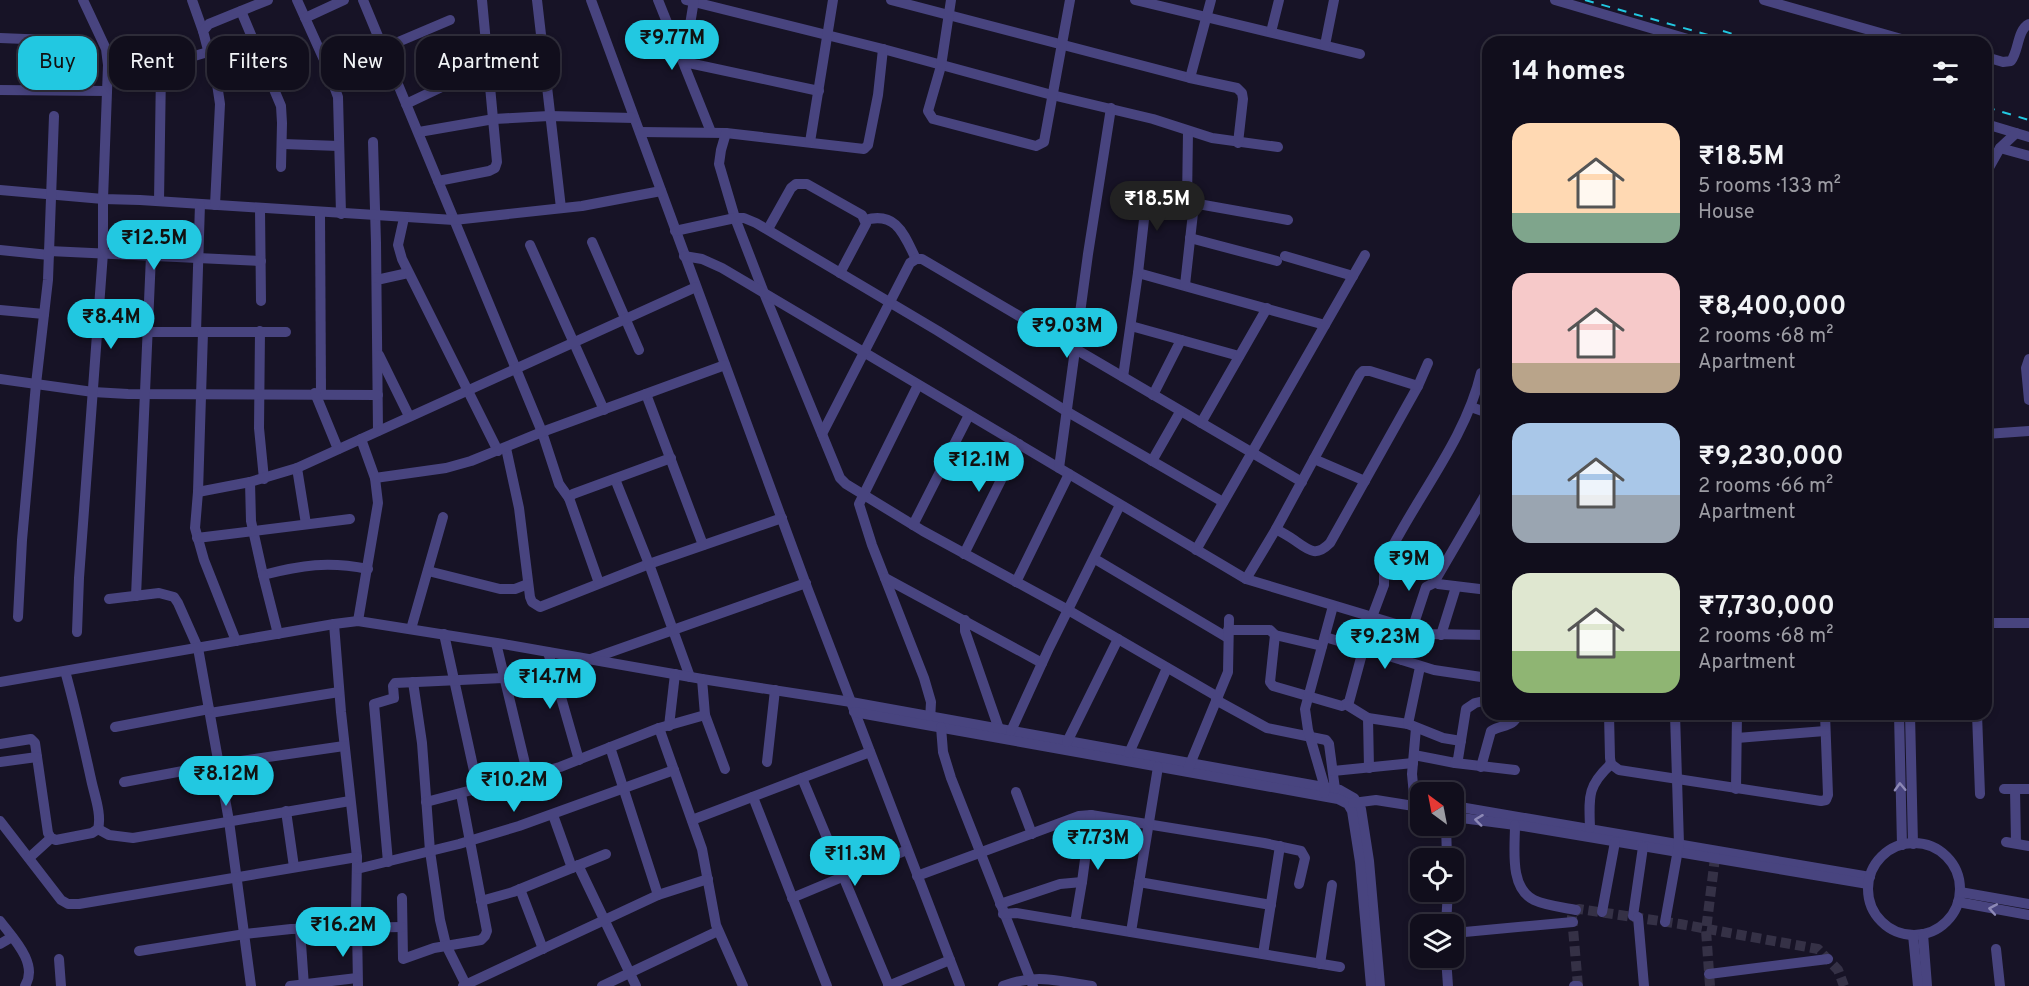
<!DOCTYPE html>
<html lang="en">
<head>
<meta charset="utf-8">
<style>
  :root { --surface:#110e1c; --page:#1a1725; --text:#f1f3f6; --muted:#9c9ca3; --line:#302e3b; --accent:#22c8e1 }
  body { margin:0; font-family:Overpass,sans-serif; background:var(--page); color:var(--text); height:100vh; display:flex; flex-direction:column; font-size:22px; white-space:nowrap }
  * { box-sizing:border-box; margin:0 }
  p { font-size:20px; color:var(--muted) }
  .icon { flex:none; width:33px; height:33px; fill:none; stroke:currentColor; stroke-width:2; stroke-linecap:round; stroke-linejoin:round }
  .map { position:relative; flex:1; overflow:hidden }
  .drawer { position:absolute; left:1482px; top:36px; width:510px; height:684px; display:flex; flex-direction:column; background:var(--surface); border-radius:18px; box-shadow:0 3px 9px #0003,0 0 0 2px var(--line) }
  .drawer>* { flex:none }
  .banner { position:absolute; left:18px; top:36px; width:570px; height:54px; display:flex; gap:12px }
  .needle { width:39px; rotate:328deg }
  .tools { position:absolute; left:1410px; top:782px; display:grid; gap:12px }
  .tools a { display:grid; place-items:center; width:54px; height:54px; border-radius:12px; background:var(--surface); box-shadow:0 3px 9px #0003,0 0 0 2px var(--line); font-size:30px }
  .price { position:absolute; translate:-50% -51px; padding:0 14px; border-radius:21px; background:var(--accent); color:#111; font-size:20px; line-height:39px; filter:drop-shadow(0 2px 3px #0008) }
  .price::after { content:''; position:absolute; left:50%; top:36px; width:18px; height:14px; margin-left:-9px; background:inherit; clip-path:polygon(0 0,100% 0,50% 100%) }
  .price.active { background:#222; color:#fff }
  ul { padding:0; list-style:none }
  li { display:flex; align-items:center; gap:18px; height:150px; padding:0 30px }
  li span { display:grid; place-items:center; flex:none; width:168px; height:120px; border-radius:18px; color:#555 }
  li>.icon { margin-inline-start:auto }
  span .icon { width:72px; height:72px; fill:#fffc; stroke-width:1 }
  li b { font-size:26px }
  h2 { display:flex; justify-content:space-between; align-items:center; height:72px; padding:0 30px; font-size:26px }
  .pill { padding:0 21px; border-radius:18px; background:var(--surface); box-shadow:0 3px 9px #0003,0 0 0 2px var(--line); font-size:21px; line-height:54px }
  .pill.active { background:var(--accent); color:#111 }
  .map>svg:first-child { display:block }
</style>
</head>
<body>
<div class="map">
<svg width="2029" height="986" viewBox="0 0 2029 986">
  <rect width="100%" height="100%" fill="#171326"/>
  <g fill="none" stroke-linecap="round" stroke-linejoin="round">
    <!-- minor-tunnel -->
    <g stroke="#353146" stroke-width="10" stroke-dasharray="10 5" stroke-linecap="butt">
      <polyline points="1578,986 1572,917 1573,913 1579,909 1680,924 1818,949 1838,970 1844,986"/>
      <polyline points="1710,986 1706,930 1715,858"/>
    </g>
    <!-- minor -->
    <g stroke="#48447f" stroke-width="10">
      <polyline points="192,0 203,31"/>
      <polyline points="297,0 325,62 338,97 341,214"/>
      <polyline points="363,0 516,369 542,432 559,484 569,498"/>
      <polyline points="537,0 561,208"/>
      <polyline points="591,0 808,590 960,986"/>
      <polyline points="658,0 711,132"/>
      <polyline points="686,0 883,49 1052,95 1153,119 1212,138 1278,147"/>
      <polyline points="694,0 684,62 819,91"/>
      <polyline points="891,0 1190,78 1237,88 1242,93 1243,99 1238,143"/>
      <polyline points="951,0 941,66 928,111 933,119 1036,146 1044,142 1070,0"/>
      <polyline points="1135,0 1360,54"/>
      <polyline points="1555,0 1698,42"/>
      <polyline points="1764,0 1912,42"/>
      <polyline points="241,11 281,106 282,123 281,167"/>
      <polyline points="305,18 344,0"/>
      <polyline points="1271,32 1279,0"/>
      <polyline points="0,38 75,41"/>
      <polyline points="1325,45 1334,0"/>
      <polyline points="384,48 450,20"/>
      <path d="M1986,57L2003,62L2011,61C2019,51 2017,30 2029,24"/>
      <polyline points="1190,78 1211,0"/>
      <polyline points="0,90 107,91"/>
      <polyline points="406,104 448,84 489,71"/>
      <polyline points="1986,124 2029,137"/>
      <polyline points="419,132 494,119 549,116 634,118"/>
      <polyline points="640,132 726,133 864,149 868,145 878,95 883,49"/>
      <polyline points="726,133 721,150 719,164 735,218 764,293 840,478 846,484 923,531 1068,610 1218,697"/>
      <polyline points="373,142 376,243 378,431"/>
      <polyline points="810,142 833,0"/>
      <polyline points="283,144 339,146"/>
      <polyline points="2000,148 2029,156"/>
      <polyline points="1986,173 2000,148 2016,133"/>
      <polyline points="438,181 489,171 495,168 497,162 482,0"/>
      <polyline points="0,190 103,199 140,200 454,220 582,206 661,191"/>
      <polyline points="159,201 161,71 167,64 208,52"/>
      <polyline points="1187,202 1188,131"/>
      <polyline points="215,205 220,104 217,84 203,31 209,24 268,0"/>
      <polyline points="260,209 261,301"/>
      <polyline points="320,213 321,394"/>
      <polyline points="404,218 398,245 402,259 498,451"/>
      <path d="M865,220C897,211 904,235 916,259"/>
      <polyline points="768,229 791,188 796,184 807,184 862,215 866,224 840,273"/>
      <polyline points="675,231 735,218 744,218 756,223 938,331 1066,411 1223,502"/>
      <polyline points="1190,238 1277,261"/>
      <polyline points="592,242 639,350"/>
      <polyline points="530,245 604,410"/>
      <polyline points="0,250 49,255"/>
      <polyline points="49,251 261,261"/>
      <polyline points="684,256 702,259 722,268 1246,579 1429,634 1488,635"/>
      <polyline points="1285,256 1353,276"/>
      <polyline points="1138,273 1325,325"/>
      <polyline points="377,278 381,279 408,273"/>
      <polyline points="1185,285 1194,204"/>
      <polyline points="0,310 44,314"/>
      <polyline points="1131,326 1239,356"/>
      <polyline points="260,331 259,428 264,479"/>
      <polyline points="147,332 286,332"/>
      <polyline points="196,332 200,204"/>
      <polyline points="203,332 198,492 195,528 204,560 236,641"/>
      <polyline points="379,355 409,416"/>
      <polyline points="2029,359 2026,368 2029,400"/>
      <polyline points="1123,377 1138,273 1146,202 1153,198 1187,202 1288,220"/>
      <polyline points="0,379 93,392 128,394 378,395"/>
      <polyline points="918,385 859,504 872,545 924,678 931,702 930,721"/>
      <polyline points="315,393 338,449"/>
      <polyline points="646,394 703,545"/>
      <polyline points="1153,395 1181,340"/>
      <polyline points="1471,407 1488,413"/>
      <polyline points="1201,423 1267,308"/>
      <polyline points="822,434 910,263 916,259 922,259 1302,482"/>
      <polyline points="1986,434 2029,431"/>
      <polyline points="506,448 519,508 530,597 532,602 540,607 649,564 782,518"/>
      <polyline points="1314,459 1365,481"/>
      <polyline points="1152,461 1180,412"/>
      <polyline points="297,468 306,524"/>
      <polyline points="1059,468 1088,254 1111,108"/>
      <polyline points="375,478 446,468 471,461 542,432 725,365"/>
      <polyline points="615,479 649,564 690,677"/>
      <path d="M250,482L251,521L263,575C302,565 328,561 368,569"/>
      <polyline points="1488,490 1436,579 1438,584 1488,590"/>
      <polyline points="198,492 250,482 297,468 696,287"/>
      <polyline points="913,525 969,415"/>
      <path d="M1276,529C1283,533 1291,537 1297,542C1311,552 1317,556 1330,543L1418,386L1428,363"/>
      <polyline points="197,538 350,519"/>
      <polyline points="1196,550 1365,255"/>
      <polyline points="964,554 1019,444"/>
      <polyline points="1095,559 1228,638"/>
      <polyline points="428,571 500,589 515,589 528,584"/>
      <polyline points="263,575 278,634"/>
      <polyline points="885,578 1042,663"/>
      <polyline points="1246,579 1276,529 1360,374 1363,371 1370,371 1418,386"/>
      <polyline points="1016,582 1069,474"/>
      <polyline points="599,583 569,498 573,494 671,458"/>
      <polyline points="136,596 151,256"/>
      <polyline points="109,599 159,593 174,597 178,603 198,648 229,821 251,986"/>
      <polyline points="18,617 22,540 36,384 48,280 54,116"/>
      <polyline points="965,620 965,631 999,729"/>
      <polyline points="358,621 378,503 375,478 361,439"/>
      <polyline points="1986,623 2029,623"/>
      <polyline points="334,624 341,712 357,857 356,912"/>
      <polyline points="411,629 443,517"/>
      <path d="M1228,630H1270L1275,635L1270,682L1273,686L1342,706L1349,702L1372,617L1384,585V563C1414,500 1465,441 1481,373"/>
      <polyline points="77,632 79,578 103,253 103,199 108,65 106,49 83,0"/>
      <polyline points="444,634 478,789"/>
      <polyline points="1275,635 1322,646"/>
      <polyline points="1441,635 1456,587"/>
      <polyline points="1325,637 1402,660 1426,587 1436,582"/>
      <polyline points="496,643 528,776"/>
      <polyline points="548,652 579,760"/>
      <polyline points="591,659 806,583"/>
      <polyline points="1402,660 1434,670 1488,678"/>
      <polyline points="0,682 334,624 358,621 503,644 702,679 851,702 1340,790 1354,798 1361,809 1369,861 1380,986"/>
      <polyline points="413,682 422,743 430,851 440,920 446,945 466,985"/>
      <polyline points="1216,700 1267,728 1326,740 1329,744 1335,789"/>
      <polyline points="1347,705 1368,718 1408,724 1443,738 1461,741"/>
      <polyline points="854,712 1338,799 1348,804 1352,811 1360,862 1371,986"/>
      <polyline points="210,713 339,692"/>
      <polyline points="1609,714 1610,758 1611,764 1619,770 1821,801 1826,800 1828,795 1825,714"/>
      <polyline points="1899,714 1902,845"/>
      <polyline points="1910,714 1913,844"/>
      <polyline points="1977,714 1980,794"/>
      <polyline points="705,715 725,769"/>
      <polyline points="1368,718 1369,768"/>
      <polyline points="1408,724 1420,667"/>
      <polyline points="669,726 675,674"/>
      <polyline points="115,727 209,709"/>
      <polyline points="941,727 943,752 951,778 1033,986"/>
      <polyline points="659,728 702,849 716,925 743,986"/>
      <polyline points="1011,731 1049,648 1120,505"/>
      <polyline points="1737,738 1825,731"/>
      <polyline points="1067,742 1118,639"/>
      <path d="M0,744L31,739L35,743L48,833L51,838L56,840L92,833L98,829C102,814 94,794 91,779C83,743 75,706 65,671"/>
      <polyline points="610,747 658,895"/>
      <polyline points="1129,753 1167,668"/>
      <polyline points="1414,755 1455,763 1458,759 1466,709 1475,703 1488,700"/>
      <polyline points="0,762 37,757"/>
      <polyline points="767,762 775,690"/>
      <polyline points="1455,763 1515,770"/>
      <path d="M1481,767L1491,731C1501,724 1514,728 1518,714"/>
      <polyline points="1188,769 1228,672 1229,619"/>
      <polyline points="1333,771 1413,763"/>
      <polyline points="802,778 889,986"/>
      <polyline points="124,782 220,764 344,746"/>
      <polyline points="1736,789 1737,714"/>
      <polyline points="2004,789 2029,789"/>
      <polyline points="2015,789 2016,843"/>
      <polyline points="1016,792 1032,834"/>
      <polyline points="1324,793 1325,788 1308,730 1305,709 1333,606"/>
      <polyline points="753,797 827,986"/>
      <polyline points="426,802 560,767 659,728 705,715 702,679"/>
      <polyline points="1353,803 1376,800 1420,807"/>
      <polyline points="1415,806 1412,774 1416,728"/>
      <polyline points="1454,806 1870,877"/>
      <polyline points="286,811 294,867"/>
      <polyline points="553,815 572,868"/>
      <polyline points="1454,817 1523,826 1868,884"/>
      <polyline points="692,820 870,752"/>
      <polyline points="0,821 61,900 68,904 79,904 357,857"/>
      <polyline points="1446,825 1447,858"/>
      <path d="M1515,825C1515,848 1509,888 1534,900C1547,906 1562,907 1576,910"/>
      <path d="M1590,828C1589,797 1587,786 1611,764"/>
      <polyline points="98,829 109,835 133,838 350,801"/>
      <polyline points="2006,842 2029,846"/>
      <circle cx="1914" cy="889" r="46"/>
      <polyline points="29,858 51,838"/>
      <polyline points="388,862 374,704 394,698 393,686 395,683 503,678"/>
      <polyline points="578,865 636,986"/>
      <polyline points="357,869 459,844 519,826 674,770"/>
      <polyline points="917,876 1079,816 1091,815 1264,843 1301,851 1305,858 1299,884"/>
      <polyline points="1139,882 1271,905"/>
      <polyline points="520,889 543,949"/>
      <polyline points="1960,892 2029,904"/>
      <polyline points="402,898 403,959 434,948 481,940 485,936 487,931 461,794"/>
      <polyline points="792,898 907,850"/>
      <polyline points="481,901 513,892 606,854"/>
      <polyline points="1958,902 2029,915"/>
      <polyline points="1000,904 1060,884 1082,882"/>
      <polyline points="1602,912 1615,842"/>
      <polyline points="1003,914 1016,913 1340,967"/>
      <polyline points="1633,916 1643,847"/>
      <polyline points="1638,917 1644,986"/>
      <path d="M0,921C13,938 39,964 25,986"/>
      <polyline points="1665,922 1679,844 1675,714"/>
      <polyline points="1075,923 1082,882 1091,815"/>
      <polyline points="1446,924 1448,891"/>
      <polyline points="357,927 358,986"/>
      <polyline points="300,929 304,986"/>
      <polyline points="1131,932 1158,767"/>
      <polyline points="1454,933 1573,922"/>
      <polyline points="1923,934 1927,986"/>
      <polyline points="1913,935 1918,986"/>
      <polyline points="0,944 12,937"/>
      <polyline points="1996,949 2000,986"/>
      <polyline points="139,951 245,934 291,929 402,927"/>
      <polyline points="1263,954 1280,846"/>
      <polyline points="1446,957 1448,986"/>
      <polyline points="59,959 61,986"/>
      <polyline points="1320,964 1332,885"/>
      <polyline points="1709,974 1828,959"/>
      <polyline points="290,986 357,978"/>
      <polyline points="463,986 658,895 708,879"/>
      <polyline points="602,986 718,931"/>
      <polyline points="888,986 950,960"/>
      <path d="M1003,986C1037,973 1057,981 1092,986"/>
      <polyline points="1574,986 1578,986"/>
    </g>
    <!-- rail -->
    <g stroke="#22c8e1" stroke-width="2" stroke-dasharray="9 8" stroke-linecap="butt">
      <polyline points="1585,0 1733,42"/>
      <polyline points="1723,31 1759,42"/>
      <polyline points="1986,107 2029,120"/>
    </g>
  </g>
  <!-- one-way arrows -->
  <defs><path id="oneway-chevron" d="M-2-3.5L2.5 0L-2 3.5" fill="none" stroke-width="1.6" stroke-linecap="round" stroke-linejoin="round" transform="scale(1.5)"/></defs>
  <g stroke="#8d89b6">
    <use href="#oneway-chevron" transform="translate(1900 787) rotate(-92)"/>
    <use href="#oneway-chevron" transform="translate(1479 820) rotate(-173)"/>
    <use href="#oneway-chevron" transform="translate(1993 909) rotate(-170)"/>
  </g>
</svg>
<div class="tools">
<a><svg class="needle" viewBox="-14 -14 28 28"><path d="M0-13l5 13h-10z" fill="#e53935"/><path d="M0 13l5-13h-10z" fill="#9c9ca3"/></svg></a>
<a><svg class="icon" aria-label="locate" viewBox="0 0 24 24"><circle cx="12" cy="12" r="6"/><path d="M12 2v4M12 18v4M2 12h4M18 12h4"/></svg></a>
<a><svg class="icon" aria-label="layers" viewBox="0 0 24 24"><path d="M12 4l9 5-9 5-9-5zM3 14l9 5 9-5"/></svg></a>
</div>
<b class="price" style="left:672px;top:71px">₹9.77M</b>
<b class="price active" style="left:1157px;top:232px">₹18.5M</b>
<b class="price" style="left:154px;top:271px">₹12.5M</b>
<b class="price" style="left:111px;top:350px">₹8.4M</b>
<b class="price" style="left:1067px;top:359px">₹9.03M</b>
<b class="price" style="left:979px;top:493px">₹12.1M</b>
<b class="price" style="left:1409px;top:592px">₹9M</b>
<b class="price" style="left:1385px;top:670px">₹9.23M</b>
<b class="price" style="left:550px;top:710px">₹14.7M</b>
<b class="price" style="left:226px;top:807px">₹8.12M</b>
<b class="price" style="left:514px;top:813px">₹10.2M</b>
<b class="price" style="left:1098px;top:871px">₹7.73M</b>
<b class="price" style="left:855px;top:887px">₹11.3M</b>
<b class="price" style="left:343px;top:958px">₹16.2M</b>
<div class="banner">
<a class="pill active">Buy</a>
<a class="pill">Rent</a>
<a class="pill">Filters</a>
<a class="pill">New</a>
<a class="pill">Apartment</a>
</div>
<section class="drawer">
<h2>14 homes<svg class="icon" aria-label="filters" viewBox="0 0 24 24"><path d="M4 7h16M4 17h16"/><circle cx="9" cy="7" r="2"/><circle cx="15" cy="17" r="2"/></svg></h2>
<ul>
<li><span style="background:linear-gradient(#ffd9b3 75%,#7fa58c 0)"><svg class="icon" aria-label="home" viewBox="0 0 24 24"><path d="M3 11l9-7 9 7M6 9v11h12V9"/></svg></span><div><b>₹18.5M</b><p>5 rooms · 133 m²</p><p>House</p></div></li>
<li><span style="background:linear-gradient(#f6c9c9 75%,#b9a48a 0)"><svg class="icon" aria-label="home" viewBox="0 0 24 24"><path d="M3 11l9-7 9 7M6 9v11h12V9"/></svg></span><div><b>₹8,400,000</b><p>2 rooms · 68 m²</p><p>Apartment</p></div></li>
<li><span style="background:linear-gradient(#a9c7e8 60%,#9aa5b1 0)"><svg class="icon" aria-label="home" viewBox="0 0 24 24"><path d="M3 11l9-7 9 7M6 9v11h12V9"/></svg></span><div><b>₹9,230,000</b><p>2 rooms · 66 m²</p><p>Apartment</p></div></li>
<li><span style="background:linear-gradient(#dfe7d0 65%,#8fb573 0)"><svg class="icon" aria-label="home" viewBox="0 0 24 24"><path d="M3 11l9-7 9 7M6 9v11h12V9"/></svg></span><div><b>₹7,730,000</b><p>2 rooms · 68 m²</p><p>Apartment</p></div></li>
</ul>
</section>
</div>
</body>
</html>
